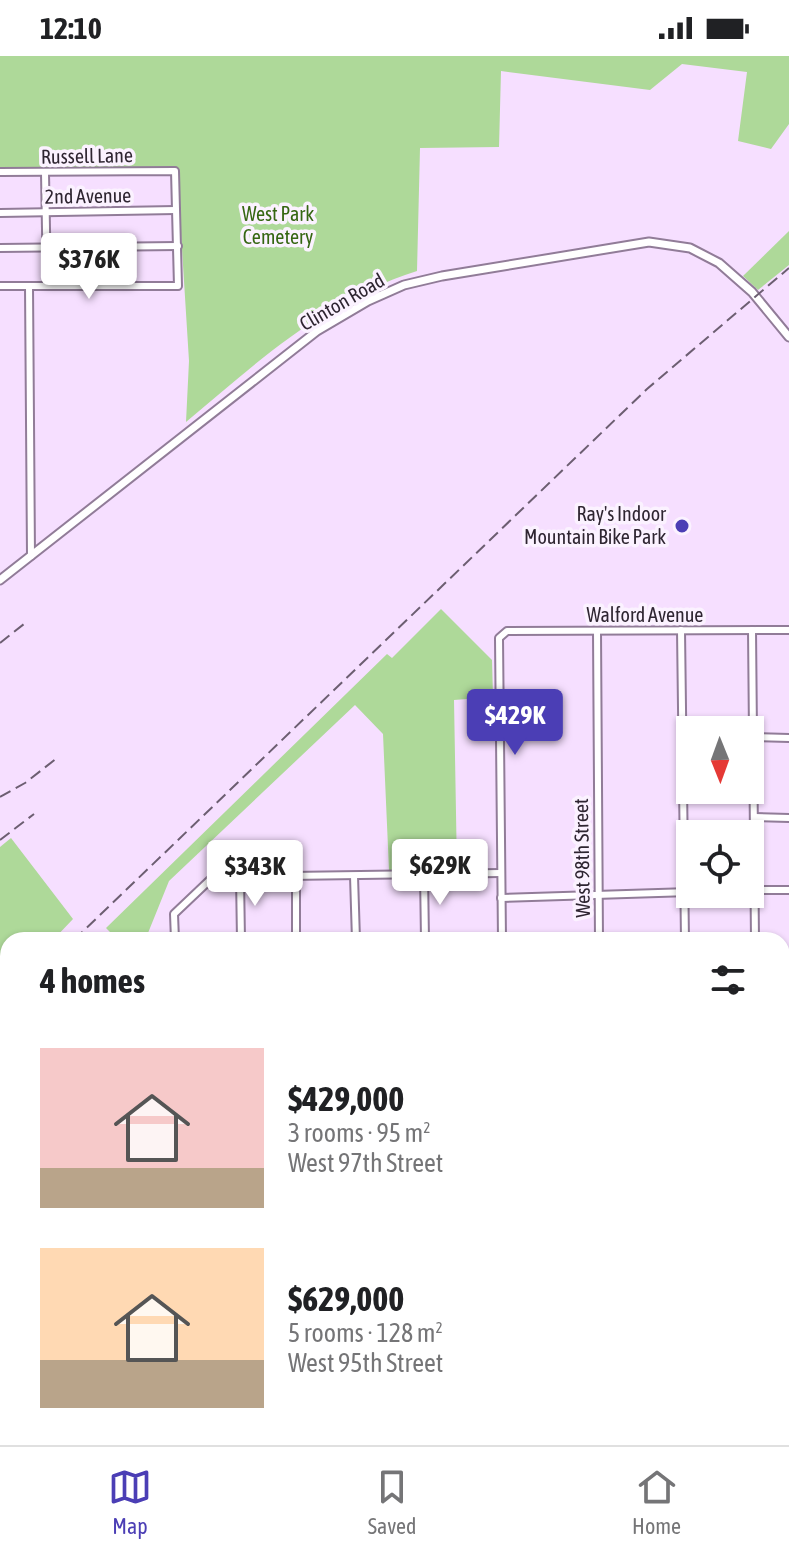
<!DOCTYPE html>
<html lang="en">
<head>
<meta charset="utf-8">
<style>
  :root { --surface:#fff; --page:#f2f2f2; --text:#202124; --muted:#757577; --line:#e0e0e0; --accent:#4b3eb5 }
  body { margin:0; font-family:"Asap Condensed",sans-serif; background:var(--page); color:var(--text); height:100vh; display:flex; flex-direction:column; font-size:30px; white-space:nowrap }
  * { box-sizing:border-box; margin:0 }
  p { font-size:26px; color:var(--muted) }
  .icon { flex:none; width:44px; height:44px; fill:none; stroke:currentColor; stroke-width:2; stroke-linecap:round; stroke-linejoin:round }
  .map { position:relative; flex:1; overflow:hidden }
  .side { position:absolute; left:0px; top:876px; width:790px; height:514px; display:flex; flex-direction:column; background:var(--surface); border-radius:24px 24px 0 0; box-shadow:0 2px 6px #0004 }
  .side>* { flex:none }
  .needle { width:52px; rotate:179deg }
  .tools { position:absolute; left:676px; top:660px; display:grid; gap:16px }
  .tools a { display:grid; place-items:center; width:88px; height:88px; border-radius:0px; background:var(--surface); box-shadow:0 2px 6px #0004; font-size:40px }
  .price { position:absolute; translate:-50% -68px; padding:0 18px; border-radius:8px; background:#fff; color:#222; font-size:26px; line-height:52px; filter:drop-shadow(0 2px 4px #0008) }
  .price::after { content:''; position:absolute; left:50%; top:48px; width:24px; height:18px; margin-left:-12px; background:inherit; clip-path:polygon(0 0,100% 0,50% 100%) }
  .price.current { background:var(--accent); color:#fff }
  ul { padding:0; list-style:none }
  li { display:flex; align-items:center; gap:24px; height:200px; padding:0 40px }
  li span { display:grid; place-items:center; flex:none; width:224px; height:160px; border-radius:0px; color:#555 }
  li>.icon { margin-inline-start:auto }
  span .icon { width:96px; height:96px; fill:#fffc; stroke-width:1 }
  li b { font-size:34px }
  h2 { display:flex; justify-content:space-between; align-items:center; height:96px; padding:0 40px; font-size:34px }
  .status { display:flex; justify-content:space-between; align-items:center; height:56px; padding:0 40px; background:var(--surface); direction:ltr }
  .status svg { height:22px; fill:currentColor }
  .menu { display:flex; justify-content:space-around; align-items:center; height:112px; border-top:2px solid var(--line); background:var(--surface); font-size:22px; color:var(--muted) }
  .menu a { display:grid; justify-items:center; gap:4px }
  .menu .current { color:var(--accent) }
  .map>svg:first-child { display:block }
</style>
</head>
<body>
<div class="status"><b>12:10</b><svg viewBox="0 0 49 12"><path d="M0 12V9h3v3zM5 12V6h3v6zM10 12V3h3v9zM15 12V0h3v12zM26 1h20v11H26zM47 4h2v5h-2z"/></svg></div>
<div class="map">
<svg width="789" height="1389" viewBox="0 0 789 1389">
  <rect width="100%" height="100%" fill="#f6dfff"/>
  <!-- green -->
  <g fill="#aed999">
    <path d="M0,0H789V68L771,93L738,85L747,16L682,8L650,34L501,15L499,91L420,92L417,215C323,245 260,304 186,366L189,305L177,113L0,112Z"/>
    <polygon points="789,175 789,209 758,234 743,220"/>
    <polygon points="441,553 492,604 493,641 454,644 457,813 389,814 383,678 355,649 169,825 148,877 113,879 106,872 387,598 392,602"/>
    <polygon points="11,782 73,863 53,884 8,884 8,929 0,937 0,791"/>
  </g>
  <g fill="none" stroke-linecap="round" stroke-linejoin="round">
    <!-- minor casing -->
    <g stroke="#917c98" stroke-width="10">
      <g id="minor">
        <polyline points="0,116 175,115 178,230 0,230"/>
        <polyline points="45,117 47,229"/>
        <polyline points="0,157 176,154"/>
        <polyline points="0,192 178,190"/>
        <polyline points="29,230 31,500"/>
        <polyline points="681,574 685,884"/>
        <polyline points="752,574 755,884"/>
        <polyline points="597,575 599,884"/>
        <polyline points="753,681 789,682"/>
        <polyline points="754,761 789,762"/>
        <polyline points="424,818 425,884"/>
        <polyline points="354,820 356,884"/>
        <polyline points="240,821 241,884"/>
        <polyline points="296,821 296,884"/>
        <polyline points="750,834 789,834"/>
        <polyline points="501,842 690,836"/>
        <polyline points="175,884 174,858 213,821 501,817"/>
        <polyline points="502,884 499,582 507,575 789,574"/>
        <polyline points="782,908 789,908"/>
        <polyline points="782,987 789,987"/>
        <polyline points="782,1067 789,1067"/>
        <polyline points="782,1148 789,1148"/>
        <polyline points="0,1160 8,1159"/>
        <polyline points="24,1382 24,1389"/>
        <polyline points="101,1382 102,1389"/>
        <polyline points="180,1382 180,1389"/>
        <polyline points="247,1382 247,1389"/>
        <polyline points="302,1382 302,1389"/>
        <polyline points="366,1382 367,1389"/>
        <polyline points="445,1382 445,1389"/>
        <polyline points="526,1382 526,1389"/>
        <polyline points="608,1382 609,1389"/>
        <polyline points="692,1382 692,1389"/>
        <polyline points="760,1382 760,1389"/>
      </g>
    </g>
    <!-- tertiary casing -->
    <g stroke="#917c98" stroke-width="11">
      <polyline id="tertiary" points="0,524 317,275 368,245 404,229 442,220 649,186 690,192 719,207 752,236 789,281"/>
    </g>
    <!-- secondary casing -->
    <g stroke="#917c98" stroke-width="12">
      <g id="secondary">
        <polyline points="0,1293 8,1295"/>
        <polyline points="264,1382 285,1389"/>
      </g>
    </g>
    <!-- minor -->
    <use href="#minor" stroke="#fff" stroke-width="6"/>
    <!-- tertiary -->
    <use href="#tertiary" stroke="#fff" stroke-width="7"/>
    <!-- secondary -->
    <use href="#secondary" stroke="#fff" stroke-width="8"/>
    <!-- rail -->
    <g stroke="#6c5e71" stroke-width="2" stroke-dasharray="12 6" stroke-linecap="butt">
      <polyline points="0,587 24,568"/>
      <polyline points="0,741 25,727 57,702"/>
      <polyline points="0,784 34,758"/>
      <polyline points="74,884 647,333 789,212"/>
      <polyline points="0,932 8,929"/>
      <polyline points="0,968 8,960"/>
    </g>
  </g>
  <!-- markers -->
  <circle fill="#4b3eb5" stroke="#fbf2ff" stroke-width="3" cx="682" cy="470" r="8"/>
  <g text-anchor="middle" stroke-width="7" stroke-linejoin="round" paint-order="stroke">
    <!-- street labels -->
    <g font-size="20" fill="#2e2531" stroke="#fbf2ff">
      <text transform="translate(87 100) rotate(-1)" y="7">Russell Lane</text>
      <text transform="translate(88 140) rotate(-1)" y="7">2nd Avenue</text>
      <text transform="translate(342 246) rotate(-30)" y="7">Clinton Road</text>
      <text x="645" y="566">Walford Avenue</text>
      <text transform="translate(582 802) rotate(-91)" y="7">West 98th Street</text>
    </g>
    <!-- park labels -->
    <g font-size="20" fill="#356612" stroke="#fbf2ff">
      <text x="278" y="165">West Park<tspan x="278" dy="23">Cemetery</tspan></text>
    </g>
    <!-- poi labels -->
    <g font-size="20" fill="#2e2531" stroke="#fbf2ff" text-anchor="end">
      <text x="666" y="465">Ray's Indoor<tspan x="666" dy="23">Mountain Bike Park</tspan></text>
    </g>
  </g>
</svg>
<div class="tools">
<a><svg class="needle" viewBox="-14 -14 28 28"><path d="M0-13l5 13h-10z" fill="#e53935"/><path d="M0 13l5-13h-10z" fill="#757577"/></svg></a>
<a><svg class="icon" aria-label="locate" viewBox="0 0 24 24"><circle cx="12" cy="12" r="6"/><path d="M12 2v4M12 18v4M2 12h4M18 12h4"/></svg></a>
</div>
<b class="price" style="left:89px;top:245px">$376K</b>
<b class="price current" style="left:515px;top:701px">$429K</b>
<b class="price" style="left:440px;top:851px">$629K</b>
<b class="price" style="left:255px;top:852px">$343K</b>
<section class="side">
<h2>4 homes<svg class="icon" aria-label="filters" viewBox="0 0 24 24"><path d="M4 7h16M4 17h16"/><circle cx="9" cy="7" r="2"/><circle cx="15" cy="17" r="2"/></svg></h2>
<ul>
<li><span style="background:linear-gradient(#f6c9c9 75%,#b9a48a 0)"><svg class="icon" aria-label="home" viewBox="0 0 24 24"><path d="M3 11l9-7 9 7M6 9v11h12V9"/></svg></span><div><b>$429,000</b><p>3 rooms · 95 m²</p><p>West 97th Street</p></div></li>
<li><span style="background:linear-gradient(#ffd9b3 70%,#b9a48a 0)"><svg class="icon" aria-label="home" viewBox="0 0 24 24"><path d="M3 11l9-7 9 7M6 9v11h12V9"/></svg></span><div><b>$629,000</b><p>5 rooms · 128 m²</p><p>West 95th Street</p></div></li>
</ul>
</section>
</div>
<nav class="menu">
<a class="current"><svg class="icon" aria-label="map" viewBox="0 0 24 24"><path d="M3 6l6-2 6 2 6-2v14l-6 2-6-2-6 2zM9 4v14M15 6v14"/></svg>Map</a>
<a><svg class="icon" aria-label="saved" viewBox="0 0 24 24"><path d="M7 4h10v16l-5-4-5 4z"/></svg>Saved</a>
<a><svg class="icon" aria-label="home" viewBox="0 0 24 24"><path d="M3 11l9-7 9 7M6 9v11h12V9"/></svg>Home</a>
</nav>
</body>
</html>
